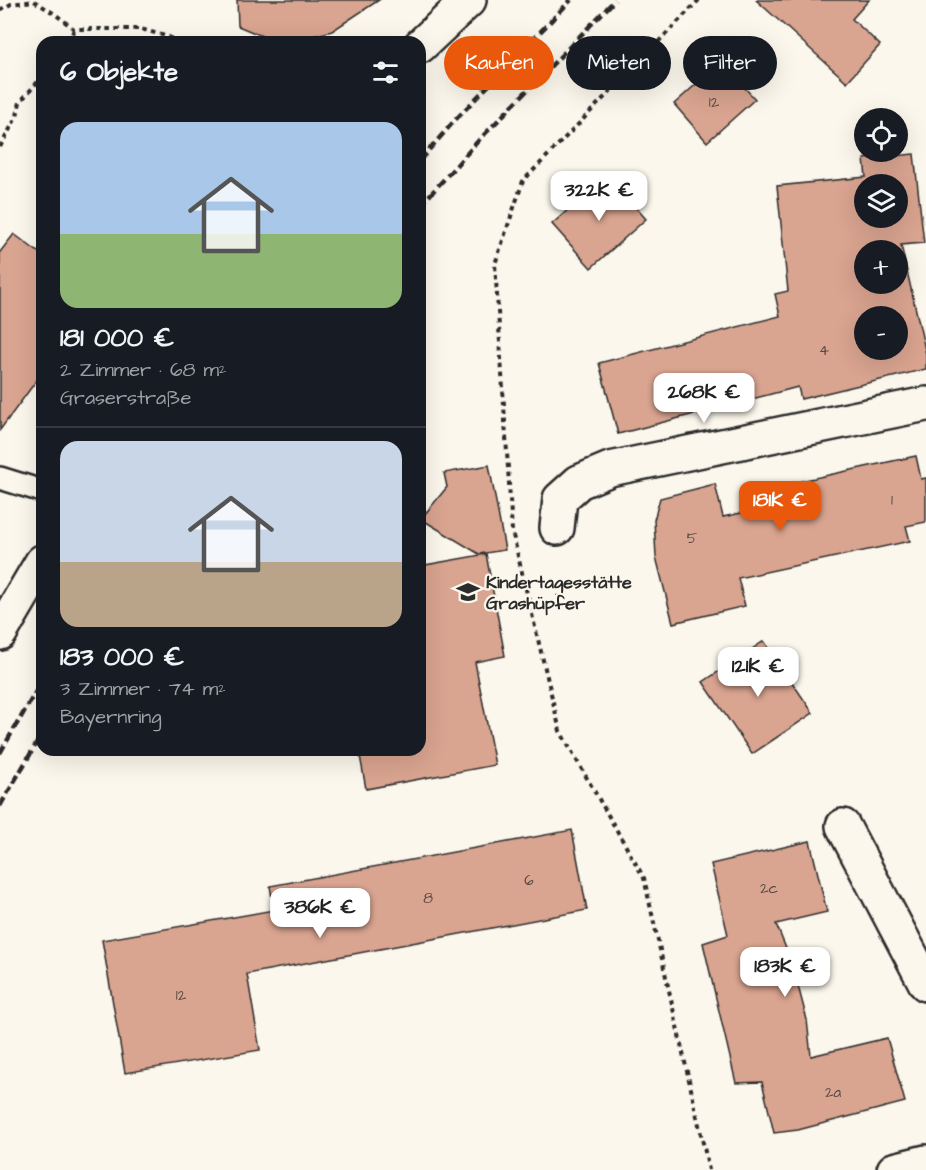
<!DOCTYPE html>
<html lang="de">
<head>
<meta charset="utf-8">
<style>
  :root { --surface:#171b24; --page:#242831; --text:#f1f3f6; --muted:#9ea1a6; --line:#363941; --accent:#ea580c }
  body { margin:0; font-family:"Architects Daughter",sans-serif; background:var(--page); color:var(--text); height:100vh; display:flex; flex-direction:column; font-size:22px; white-space:nowrap }
  * { box-sizing:border-box; margin:0 }
  p { font-size:20px; color:var(--muted) }
  .icon { flex:none; width:33px; height:33px; fill:none; stroke:currentColor; stroke-width:2; stroke-linecap:round; stroke-linejoin:round }
  .map { position:relative; flex:1; overflow:hidden }
  .sheet { position:absolute; left:36px; top:36px; width:390px; height:720px; display:flex; flex-direction:column; background:var(--surface); border-radius:18px; box-shadow:0 6px 24px #0002 }
  .sheet>* { flex:none }
  .banner { position:absolute; left:444px; top:36px; width:392px; height:54px; display:flex; gap:12px }
  .fabs { position:absolute; left:854px; top:108px; display:grid; gap:12px }
  .fabs a { display:grid; place-items:center; width:54px; height:54px; border-radius:50%; background:var(--surface); box-shadow:0 6px 24px #0002; font-size:30px }
  .price { position:absolute; translate:-50% -51px; padding:0 14px; border-radius:12px; background:#fff; color:#222; font-size:20px; line-height:39px; filter:drop-shadow(0 2px 3px #0008) }
  .price::after { content:''; position:absolute; left:50%; top:36px; width:18px; height:14px; margin-left:-9px; background:inherit; clip-path:polygon(0 0,100% 0,50% 100%) }
  .price.active { background:var(--accent); color:#fff }
  ul { padding:0; list-style:none }
  li { display:grid; align-content:center; gap:12px; height:318px; padding:0 24px }
  li+li { border-top:2px solid var(--line) }
  li span { display:grid; place-items:center; height:186px; border-radius:18px; color:#555 }
  li>.icon { margin-inline-start:auto }
  span .icon { width:108px; height:108px; fill:#fffc; stroke-width:1 }
  li b { font-size:26px }
  h2 { display:flex; justify-content:space-between; align-items:center; height:72px; padding:0 24px; font-size:26px }
  .pill { padding:0 21px; border-radius:27px; background:var(--surface); box-shadow:0 6px 24px #0002; font-size:21px; line-height:54px }
  .pill.active { background:var(--accent); color:#fff }
  .map>svg:first-child { display:block }
</style>
</head>
<body>
<div class="map">
<svg width="926" height="1170" viewBox="0 0 926 1170">
  <rect width="100%" height="100%" fill="#fbf7ec"/>
  <filter id="ink" filterUnits="userSpaceOnUse"><feTurbulence type="fractalNoise" baseFrequency=".0167" numOctaves="2"/><feDisplacementMap in="SourceGraphic" scale="12" xChannelSelector="R" yChannelSelector="G"/><feConvolveMatrix kernelMatrix="1 2 1 2 8 2 1 2 1" color-interpolation-filters="sRGB"/></filter>
  <g filter="url(#ink)">
    <!-- building -->
    <g fill="#d9a490" stroke="#2b2b2b" stroke-width="1.5" fill-rule="evenodd">
      <polygon points="237,0 379,0 332,31 301,39 283,42 267,38 238,26"/>
      <polygon points="756,0 869,0 852,19 880,45 847,82"/>
      <polygon points="721,62 755,99 707,142 674,104"/>
      <path d="M914,154L924,243L901,245L926,354V369L801,399L798,387L618,434L599,363L780,316L775,294L788,291L777,186L866,177L864,159ZM864,184H897V218H864ZM864,250H897V284H864ZM864,316H897V350H864Z"/>
      <polygon points="607,175 646,219 591,268 552,224"/>
      <polygon points="14,234 42,255 42,373 0,430 0,252"/>
      <polygon points="916,456 921,479 926,478 926,522 906,526 910,541 738,578 745,606 673,623 656,557 654,520 660,498 715,484 723,517 790,502 787,484"/>
      <polygon points="489,465 505,550 479,554 421,519 447,487 444,473"/>
      <polygon points="486,554 505,656 475,662 495,765 366,789 359,750 420,750 420,566"/>
      <polygon points="764,641 813,713 752,754 703,682"/>
      <polygon points="572,830 587,910 247,974 260,1050 125,1073 102,940 274,910 270,886"/>
      <polygon points="810,841 827,912 776,924 792,963 807,1020 811,1056 887,1038 905,1102 798,1130 774,1133 762,1082 736,1083 703,943 728,935 711,864"/>
    </g>
    <g fill="none" stroke-linecap="round" stroke-linejoin="round">
      <!-- service casing -->
      <g stroke="#2b2b2b" stroke-width="26">
        <polyline id="service" points="0,478 42,491"/>
      </g>
      <!-- minor casing -->
      <g stroke="#2b2b2b" stroke-width="38">
        <g id="minor">
          <polyline points="557,528 560,499 579,482 610,469 926,404"/>
          <polyline points="843,826 926,984"/>
          <polyline points="894,1170 926,1162"/>
        </g>
      </g>
      <!-- primary casing -->
      <g stroke="#2b2b2b" stroke-width="38">
        <g id="primary">
          <polyline points="420,46 469,0"/>
          <polyline points="0,633 42,562"/>
        </g>
      </g>
      <!-- path -->
      <g stroke="#2b2b2b" stroke-width="4" stroke-dasharray="4.5 4.5" stroke-linecap="butt">
        <polyline points="699,0 523,181 495,264 512,531 560,731 644,878 709,1170"/>
        <polyline points="0,10 11,4 34,1 55,14 74,29 141,29 169,37 175,42"/>
        <polyline points="69,42 74,29"/>
        <polyline points="0,147 17,116 20,102 42,77"/>
      </g>
      <!-- service -->
      <use href="#service" stroke="#fbf7ec" stroke-width="21"/>
      <!-- minor -->
      <use href="#minor" stroke="#fbf7ec" stroke-width="33"/>
      <!-- primary -->
      <use href="#primary" stroke="#fbf7ec" stroke-width="33"/>
      <!-- rail -->
      <g stroke="#2b2b2b" stroke-width="4.5" stroke-dasharray="9 4.5" stroke-linecap="butt">
        <polyline points="420,160 457,118 571,0"/>
        <polyline points="420,206 479,140 615,0"/>
        <polyline points="0,753 42,681"/>
        <polyline points="0,806 42,734"/>
      </g>
    </g>
  </g>
  <!-- icons -->
  <defs>
    <g id="school-bare" transform="scale(1.8)"><path d="M0-5L7-2L0 1L-7-2ZM-4 1L0 2.5L4 1V4Q0 6-4 4Z" fill="#2b2b2b" stroke="#fbf7ec" stroke-width="2.5" paint-order="stroke"/></g>
  </defs>
  <g fill-rule="evenodd">
    <use href="#school-bare" x="468" y="592"/>
  </g>
  <g text-anchor="middle" stroke-width="4.5" stroke-linejoin="round" paint-order="stroke">
    <!-- number labels -->
    <g font-size="15" fill="#564944">
      <text x="714" y="107">12</text>
      <text x="824" y="355">4</text>
      <text x="892" y="505">1</text>
      <text x="692" y="543">5</text>
      <text x="529" y="885">6</text>
      <text x="769" y="893">2c</text>
      <text x="428" y="903">8</text>
      <text x="181" y="1000">12</text>
      <text x="833" y="1097">2a</text>
    </g>
    <!-- poi labels -->
    <g font-size="18" font-weight="bold" fill="#2b2b2b" stroke="#fbf7ec" text-anchor="start">
      <text x="486" y="588">Kindertagesstätte<tspan x="486" dy="21">Grashüpfer</tspan></text>
    </g>
  </g>
</svg>
<div class="fabs">
<a><svg class="icon" aria-label="locate" viewBox="0 0 24 24"><circle cx="12" cy="12" r="6"/><path d="M12 2v4M12 18v4M2 12h4M18 12h4"/></svg></a>
<a><svg class="icon" aria-label="layers" viewBox="0 0 24 24"><path d="M12 4l9 5-9 5-9-5zM3 14l9 5 9-5"/></svg></a>
<a>+</a>
<a>−</a>
</div>
<b class="price" style="left:599px;top:222px">322K €</b>
<b class="price" style="left:704px;top:424px">268K €</b>
<b class="price active" style="left:780px;top:532px">181K €</b>
<b class="price" style="left:758px;top:698px">121K €</b>
<b class="price" style="left:320px;top:939px">386K €</b>
<b class="price" style="left:785px;top:998px">183K €</b>
<div class="banner">
<a class="pill active">Kaufen</a>
<a class="pill">Mieten</a>
<a class="pill">Filter</a>
</div>
<section class="sheet">
<h2>6 Objekte<svg class="icon" aria-label="filters" viewBox="0 0 24 24"><path d="M4 7h16M4 17h16"/><circle cx="9" cy="7" r="2"/><circle cx="15" cy="17" r="2"/></svg></h2>
<ul>
<li><span style="background:linear-gradient(#a9c7e8 60%,#8fb573 0)"><svg class="icon" aria-label="home" viewBox="0 0 24 24"><path d="M3 11l9-7 9 7M6 9v11h12V9"/></svg></span><div><b>181 000 €</b><p>2 Zimmer · 68 m²</p><p>Graserstraße</p></div></li>
<li><span style="background:linear-gradient(#c9d6e8 65%,#b9a48a 0)"><svg class="icon" aria-label="home" viewBox="0 0 24 24"><path d="M3 11l9-7 9 7M6 9v11h12V9"/></svg></span><div><b>183 000 €</b><p>3 Zimmer · 74 m²</p><p>Bayernring</p></div></li>
</ul>
</section>
</div>
</body>
</html>
